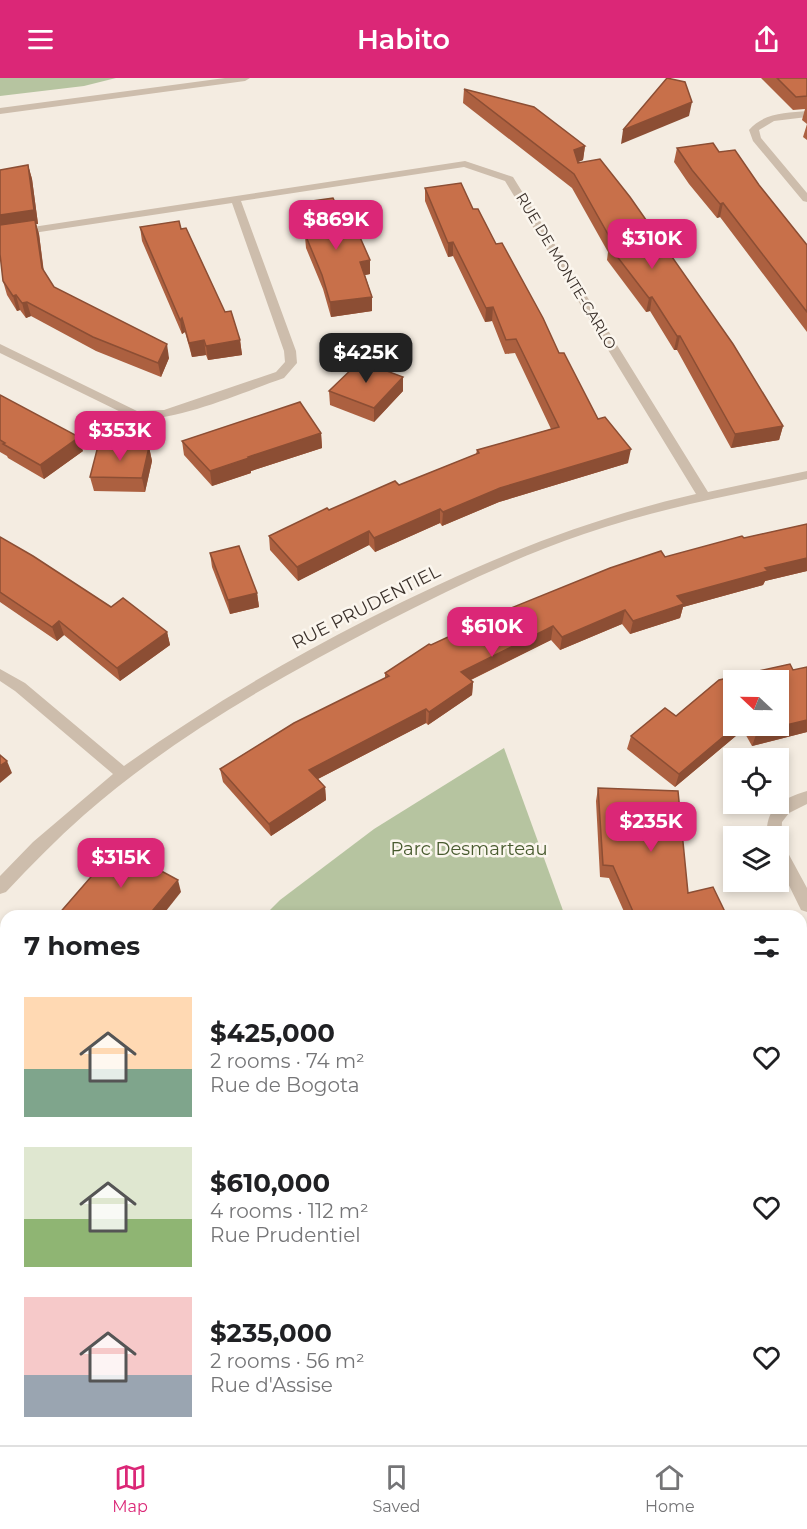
<!DOCTYPE html>
<html lang="en">
<head>
<meta charset="utf-8">
<style>
  :root { --surface:#fff; --page:#f6f6f6; --text:#202124; --muted:#757577; --line:#e0e0e0; --accent:#db2777 }
  body { margin:0; font-family:Montserrat,sans-serif; background:var(--page); color:var(--text); height:100vh; display:flex; flex-direction:column; font-size:22px; white-space:nowrap }
  * { box-sizing:border-box; margin:0 }
  p { font-size:20px; color:var(--muted) }
  .icon { flex:none; width:33px; height:33px; fill:none; stroke:currentColor; stroke-width:2; stroke-linecap:round; stroke-linejoin:round }
  .map { position:relative; flex:1; overflow:hidden }
  .details { position:absolute; left:0px; top:832px; width:807px; height:536px; display:flex; flex-direction:column; background:var(--surface); border-radius:18px 18px 0 0; box-shadow:0 3px 9px #0003 }
  .details>* { flex:none }
  .needle { width:39px; rotate:292deg }
  .tools { position:absolute; left:723px; top:592px; display:grid; gap:12px }
  .tools a { display:grid; place-items:center; width:66px; height:66px; border-radius:0px; background:var(--surface); box-shadow:0 3px 9px #0003; font-size:30px }
  .price { position:absolute; translate:-50% -51px; padding:0 14px; border-radius:12px; background:var(--accent); color:#fff; font-size:20px; line-height:39px; filter:drop-shadow(0 2px 3px #0008) }
  .price::after { content:''; position:absolute; left:50%; top:36px; width:18px; height:14px; margin-left:-9px; background:inherit; clip-path:polygon(0 0,100% 0,50% 100%) }
  .price.active { background:#222; color:#fff }
  ul { padding:0; list-style:none }
  li { display:flex; align-items:center; gap:18px; height:150px; padding:0 24px }
  li span { display:grid; place-items:center; flex:none; width:168px; height:120px; border-radius:0px; color:#555 }
  li>.icon { margin-inline-start:auto }
  span .icon { width:72px; height:72px; fill:#fffc; stroke-width:1 }
  li b { font-size:26px }
  h2 { display:flex; justify-content:space-between; align-items:center; height:72px; padding:0 24px; font-size:26px }
  header { display:flex; justify-content:space-between; align-items:center; height:78px; padding:0 24px; background:var(--accent); color:#fff; font-size:27px; font-weight:600 }
  .dock { display:flex; justify-content:space-around; align-items:center; height:84px; border-top:2px solid var(--line); background:var(--surface); font-size:16px; color:var(--muted) }
  .dock a { display:grid; justify-items:center; gap:3px }
  .dock .active { color:var(--accent) }
  .map>svg:first-child { display:block }
</style>
</head>
<body>
<header><svg class="icon" aria-label="menu" viewBox="0 0 24 24"><path d="M4 6h16M4 12h16M4 18h16"/></svg>Habito<svg class="icon" aria-label="share" viewBox="0 0 24 24"><path d="M12 15V3M7 8l5-5 5 5M5 13v7h14v-7"/></svg></header>
<div class="map">
<svg width="807" height="1367" viewBox="0 0 807 1367">
  <rect width="100%" height="100%" fill="#f4ece1"/>
  <!-- green -->
  <g fill="#b6c4a0">
    <polygon points="0,0 116,0 84,8 0,18"/>
    <polygon points="504,670 565,838 264,838 280,822 374,751"/>
    <polygon points="6,1266 6,1359 0,1360 0,1283"/>
  </g>
  <g fill="none" stroke-linecap="round" stroke-linejoin="round">
    <!-- lane -->
    <polygon fill="#cdbdac" fill-rule="evenodd" points="225,0 250,0 245,3 0,36 0,30"/>
    <!-- street -->
    <g fill="#cdbdac" fill-rule="evenodd">
      <path d="M807,33V39L774,43L759,52L761,60L807,115V124L803,123L753,63L749,52C763,35 786,35 807,33Z"/>
      <path d="M465,83L513,99L708,414L807,393V401C732,417 656,431 584,456C514,480 448,512 382,546C278,600 173,659 84,737C57,761 31,787 6,814L0,816V798L33,764L113,696L15,613L0,603V591L25,605L124,688C201,633 282,585 366,542C474,487 578,443 696,416L505,103L464,89L241,123L296,273L297,285L284,300C243,314 177,344 135,341L0,275V266L137,333L164,332L276,294L285,284L284,273L232,125L0,160V154Z"/>
      <path d="M807,713V726L789,735L782,744L781,762L807,810V834L801,832L778,785V759H767C765,730 781,721 807,713Z"/>
      <polygon points="807,1156 807,1176 801,1178 801,1158"/>
      <polygon points="117,1362 152,1362 150,1367 115,1367"/>
    </g>
  </g>
  <!-- wall -->
  <g fill="#ac6040" fill-rule="evenodd">
    <polygon points="761,0 807,0 807,62 803,59 807,46 802,42 805,31 793,32"/>
    <polygon points="464,11 585,68 583,82 578,84 783,348 779,362 731,370 677,272 674,272 650,233 646,234 607,182 608,174 572,110 463,25"/>
    <polygon points="677,70 719,74 759,107 807,167 807,254 720,139 717,140 689,106 674,84"/>
    <polygon points="28,87 32,101 38,146 36,146 39,156 44,194 54,209 169,280 161,299 96,273 31,238 26,240 20,232 17,233 7,217 3,203"/>
    <polygon points="425,110 473,131 496,166 598,341 628,385 499,424 442,448 440,445 375,474 369,467 298,503 270,472 269,458 329,432 399,407 476,376 477,372 551,351 515,275 505,276 492,243 485,244 453,178 448,179 425,123"/>
    <polygon points="304,124 370,196 365,197 372,219 372,233 331,239 323,211 306,170 305,159 300,147 299,133 305,132"/>
    <polygon points="140,149 181,151 240,262 242,277 208,282 206,277 192,279 185,254 182,256 142,163"/>
    <polygon points="329,313 403,313 374,344 330,327"/>
    <polygon points="0,317 83,373 44,401 8,380 7,378 0,374"/>
    <polygon points="321,355 322,370 251,393 251,395 212,408 184,377 182,363"/>
    <polygon points="149,369 152,383 145,414 94,413 90,399"/>
    <polygon points="807,446 807,493 765,503 763,507 683,529 680,540 630,556 622,546 560,572 551,562 471,602 473,604 472,617 428,647 426,645 318,701 325,709 326,722 271,758 223,704 220,691 385,600 385,595 431,567 665,479 744,460"/>
    <polygon points="0,459 111,529 167,554 170,567 120,603 64,557 57,563 0,524"/>
    <polygon points="210,475 257,515 259,529 230,536 212,489"/>
    <path d="M790,586L793,592L807,589V654L752,668L743,652L675,709L627,671L631,658L665,630L676,638L719,602ZM734,603H778V648H734Z"/>
    <polygon points="598,710 688,815 727,838 626,838 609,800 600,799 596,723"/>
  </g>
  <!-- shaded-wall -->
  <g fill="#8c4e34">
    <polygon points="692,24 689,38 621,66 623,52"/>
    <polygon points="585,68 583,82 573,86 574,72"/>
    <polygon points="28,87 32,101 38,146 36,146 39,156 45,205 0,151 0,137"/>
    <polygon points="723,125 720,139 717,140 720,126"/>
    <polygon points="453,164 453,178 448,179 448,165"/>
    <polygon points="370,182 370,196 360,198 360,184"/>
    <polygon points="16,217 20,232 17,233 13,218"/>
    <polygon points="372,219 372,233 331,239 330,224"/>
    <polygon points="652,219 650,233 646,234 649,220"/>
    <polygon points="27,224 31,238 26,240 22,225"/>
    <polygon points="493,229 492,243 485,244 486,230"/>
    <polygon points="182,240 185,254 182,256 180,242"/>
    <polygon points="677,258 680,258 677,272 674,272"/>
    <polygon points="204,262 206,277 192,279 189,265"/>
    <polygon points="240,262 242,277 208,282 206,268"/>
    <polygon points="167,266 169,280 161,299 158,285"/>
    <polygon points="403,299 403,313 374,344 374,330"/>
    <polygon points="783,348 779,362 731,370 735,356"/>
    <polygon points="321,355 322,370 251,393 251,395 212,408 210,393 248,379"/>
    <polygon points="79,359 83,373 44,401 40,387"/>
    <polygon points="149,369 152,383 145,414 142,400"/>
    <polygon points="631,371 628,385 499,424 442,448 443,434 500,410"/>
    <polygon points="440,431 440,445 375,474 374,460"/>
    <polygon points="369,453 369,467 298,503 297,489"/>
    <polygon points="807,480 807,493 765,503 763,507 683,529 680,540 630,556 633,543 677,518 765,490"/>
    <polygon points="257,515 259,529 230,536 228,522"/>
    <polygon points="625,532 622,546 560,572 562,559"/>
    <polygon points="59,543 64,557 57,563 52,549"/>
    <polygon points="553,548 551,562 460,607 461,594"/>
    <polygon points="167,554 170,567 120,603 117,590"/>
    <polygon points="473,604 472,617 428,647 429,634"/>
    <polygon points="426,631 426,645 310,705 309,692"/>
    <polygon points="807,642 807,654 752,668 757,654"/>
    <polygon points="736,648 744,648 743,652 675,709 679,696"/>
    <polygon points="7,683 12,695 0,705 0,688"/>
    <polygon points="325,709 326,722 271,758 269,746"/>
    <polygon points="178,802 181,814 162,838 148,838"/>
    <polygon points="6,1020 6,1041 0,1051 0,1030"/>
    <polygon points="807,1078 807,1085 801,1087 801,1080"/>
  </g>
  <!-- building -->
  <g fill="#c8704a" stroke="#8c4e34" stroke-width="1.5">
    <polygon points="667,0 685,4 692,24 623,52"/>
    <polygon points="777,0 807,0 807,18 796,19"/>
    <polygon points="464,11 534,29 585,68 574,72 578,85 600,81 630,119 733,266 783,348 735,356 680,258 677,258 652,219 649,220 609,168 614,167 574,96"/>
    <polygon points="713,65 719,74 735,72 759,107 807,167 807,234 723,125 720,126 692,92 677,70"/>
    <polygon points="28,87 34,132 0,137 0,92"/>
    <polygon points="461,105 473,131 478,131 496,166 502,165 543,240 559,275 564,275 598,341 605,339 631,371 500,410 443,434 440,431 374,460 369,453 297,489 269,458 327,430 329,432 395,403 399,407 479,375 477,372 559,349 516,261 506,262 493,229 486,230 453,164 448,165 425,110"/>
    <polygon points="333,120 347,150 355,148 370,182 360,184 372,219 330,224 322,197 305,156 309,156 299,133 307,131 304,124"/>
    <polygon points="35,142 42,190 54,209 167,266 158,285 93,259 27,224 22,225 16,217 13,218 3,203 0,176 0,147"/>
    <polygon points="179,143 181,151 186,150 225,234 231,233 240,262 206,268 204,262 189,265 182,240 180,242 140,149"/>
    <polygon points="360,283 403,299 374,330 329,313"/>
    <polygon points="0,317 79,359 40,387 3,366 5,365 0,362"/>
    <polygon points="300,324 321,355 248,379 249,380 210,393 182,363"/>
    <polygon points="98,368 149,369 142,400 90,399"/>
    <polygon points="807,446 807,480 765,490 768,493 677,518 684,526 633,543 625,532 562,559 553,548 461,594 473,604 429,634 426,631 309,692 325,709 269,746 220,691 294,645 389,598 385,595 429,566 431,567 506,532 610,490 661,473 665,479 742,458 744,460"/>
    <polygon points="0,459 33,478 111,529 123,520 167,554 117,590 59,543 52,549 0,514"/>
    <polygon points="239,468 257,515 228,522 210,475"/>
    <polygon points="790,586 793,592 807,589 807,642 757,654 753,648 778,648 778,603 734,603 734,648 736,648 679,696 631,658 665,630 676,638 719,602"/>
    <polygon points="0,677 7,683 0,688"/>
    <polygon points="598,710 678,713 688,815 713,809 727,838 635,838 613,788 603,787"/>
    <polygon points="117,769 178,802 148,838 57,838"/>
    <polygon points="6,911 6,1020 0,1030 0,919"/>
    <polygon points="801,984 807,996 807,1078 801,1080"/>
    <polygon points="807,1277 807,1367 489,1367 505,1362 801,1362 801,1278"/>
    <polygon points="488,1364 489,1367 479,1367"/>
  </g>
  <g text-anchor="middle" stroke-width="5" stroke-linejoin="round" paint-order="stroke">
    <!-- far-street labels -->
    <g font-size="15" fill="#3b312b" stroke="#fbf6ee">
      <text transform="translate(566 193) rotate(59)" y="5">RUE DE MONTE-CARLO</text>
    </g>
    <!-- street labels -->
    <g font-size="18" fill="#3b312b" stroke="#fbf6ee">
      <text transform="translate(366 529) rotate(-27)" y="6">RUE PRUDENTIEL</text>
    </g>
    <!-- park labels -->
    <g font-size="18" fill="#475a2e" stroke="#fbf6ee">
      <text x="469" y="777">Parc Desmarteau</text>
    </g>
  </g>
</svg>
<div class="tools">
<a><svg class="needle" viewBox="-14 -14 28 28"><path d="M0-13l5 13h-10z" fill="#e53935"/><path d="M0 13l5-13h-10z" fill="#757577"/></svg></a>
<a><svg class="icon" aria-label="locate" viewBox="0 0 24 24"><circle cx="12" cy="12" r="6"/><path d="M12 2v4M12 18v4M2 12h4M18 12h4"/></svg></a>
<a><svg class="icon" aria-label="layers" viewBox="0 0 24 24"><path d="M12 4l9 5-9 5-9-5zM3 14l9 5 9-5"/></svg></a>
</div>
<b class="price" style="left:336px;top:173px">$869K</b>
<b class="price" style="left:652px;top:192px">$310K</b>
<b class="price active" style="left:366px;top:306px">$425K</b>
<b class="price" style="left:120px;top:384px">$353K</b>
<b class="price" style="left:492px;top:580px">$610K</b>
<b class="price" style="left:651px;top:775px">$235K</b>
<b class="price" style="left:121px;top:811px">$315K</b>
<section class="details">
<h2>7 homes<svg class="icon" aria-label="filters" viewBox="0 0 24 24"><path d="M4 7h16M4 17h16"/><circle cx="9" cy="7" r="2"/><circle cx="15" cy="17" r="2"/></svg></h2>
<ul>
<li><span style="background:linear-gradient(#ffd9b3 60%,#7fa58c 0)"><svg class="icon" aria-label="home" viewBox="0 0 24 24"><path d="M3 11l9-7 9 7M6 9v11h12V9"/></svg></span><div><b>$425,000</b><p>2 rooms · 74 m²</p><p>Rue de Bogota</p></div><svg class="icon" aria-label="heart" viewBox="0 0 24 24"><path d="M12 20l-8-8c-3-5 5-10 8-4 3-6 11-1 8 4z"/></svg></li>
<li><span style="background:linear-gradient(#dfe7d0 60%,#8fb573 0)"><svg class="icon" aria-label="home" viewBox="0 0 24 24"><path d="M3 11l9-7 9 7M6 9v11h12V9"/></svg></span><div><b>$610,000</b><p>4 rooms · 112 m²</p><p>Rue Prudentiel</p></div><svg class="icon" aria-label="heart" viewBox="0 0 24 24"><path d="M12 20l-8-8c-3-5 5-10 8-4 3-6 11-1 8 4z"/></svg></li>
<li><span style="background:linear-gradient(#f6c9c9 65%,#9aa5b1 0)"><svg class="icon" aria-label="home" viewBox="0 0 24 24"><path d="M3 11l9-7 9 7M6 9v11h12V9"/></svg></span><div><b>$235,000</b><p>2 rooms · 56 m²</p><p>Rue d'Assise</p></div><svg class="icon" aria-label="heart" viewBox="0 0 24 24"><path d="M12 20l-8-8c-3-5 5-10 8-4 3-6 11-1 8 4z"/></svg></li>
</ul>
</section>
</div>
<nav class="dock">
<a class="active"><svg class="icon" aria-label="map" viewBox="0 0 24 24"><path d="M3 6l6-2 6 2 6-2v14l-6 2-6-2-6 2zM9 4v14M15 6v14"/></svg>Map</a>
<a><svg class="icon" aria-label="saved" viewBox="0 0 24 24"><path d="M7 4h10v16l-5-4-5 4z"/></svg>Saved</a>
<a><svg class="icon" aria-label="home" viewBox="0 0 24 24"><path d="M3 11l9-7 9 7M6 9v11h12V9"/></svg>Home</a>
</nav>
</body>
</html>
